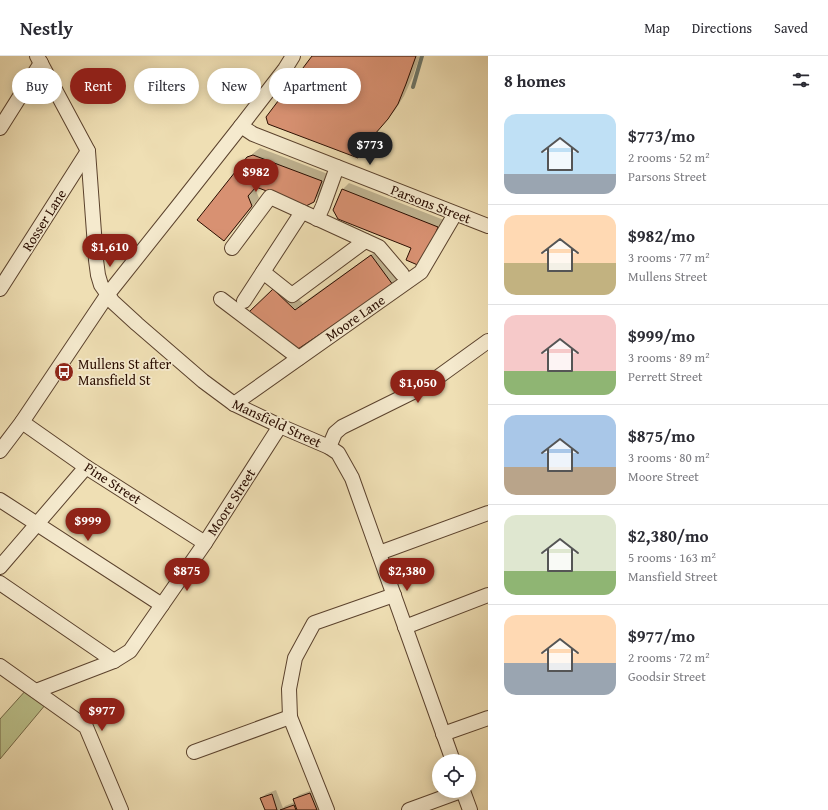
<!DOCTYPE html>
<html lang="en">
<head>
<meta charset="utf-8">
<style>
  :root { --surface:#fff; --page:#f2f2f3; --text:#2b2b33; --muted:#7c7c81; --line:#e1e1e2; --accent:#8f2418 }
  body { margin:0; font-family:"Gentium Book Plus",serif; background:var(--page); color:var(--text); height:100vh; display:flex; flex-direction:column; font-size:15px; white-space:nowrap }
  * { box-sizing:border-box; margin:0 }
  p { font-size:13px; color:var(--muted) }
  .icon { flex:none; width:22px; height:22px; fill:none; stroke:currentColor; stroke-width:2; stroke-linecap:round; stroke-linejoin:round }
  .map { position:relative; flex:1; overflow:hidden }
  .details { display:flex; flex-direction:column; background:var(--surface); width:340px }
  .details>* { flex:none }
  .hud { position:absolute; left:12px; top:12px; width:380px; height:36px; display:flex; gap:8px }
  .controls { position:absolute; left:432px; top:698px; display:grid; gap:8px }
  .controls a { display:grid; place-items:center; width:44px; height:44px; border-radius:50%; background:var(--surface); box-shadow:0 2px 10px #0003; font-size:20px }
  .price { position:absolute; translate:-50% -34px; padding:0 9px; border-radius:14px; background:var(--accent); color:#fff; font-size:13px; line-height:26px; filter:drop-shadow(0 1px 2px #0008) }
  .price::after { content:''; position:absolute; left:50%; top:24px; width:12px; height:9px; margin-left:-6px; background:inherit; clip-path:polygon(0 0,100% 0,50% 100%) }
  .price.on { background:#222; color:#fff }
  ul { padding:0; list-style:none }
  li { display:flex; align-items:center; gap:12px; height:100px; padding:0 16px }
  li+li { border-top:1px solid var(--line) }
  li span { display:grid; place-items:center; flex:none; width:112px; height:80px; border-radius:12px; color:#555 }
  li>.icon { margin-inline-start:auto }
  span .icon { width:48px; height:48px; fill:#fffc; stroke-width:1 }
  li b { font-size:17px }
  h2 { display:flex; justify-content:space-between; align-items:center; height:48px; padding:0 16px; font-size:17px }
  .chip { padding:0 14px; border-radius:18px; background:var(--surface); box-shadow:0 2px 10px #0003; font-size:14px; line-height:36px }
  .chip.on { background:var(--accent); color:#fff }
  header { display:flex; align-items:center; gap:24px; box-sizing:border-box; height:56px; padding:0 20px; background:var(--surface); border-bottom:1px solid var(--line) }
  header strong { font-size:19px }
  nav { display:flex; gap:22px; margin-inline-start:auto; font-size:14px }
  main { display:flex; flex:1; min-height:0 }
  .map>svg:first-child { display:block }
</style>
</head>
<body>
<header>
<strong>Nestly</strong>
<nav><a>Map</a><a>Directions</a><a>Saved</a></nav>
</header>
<main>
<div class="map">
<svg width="488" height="754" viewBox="0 0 488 754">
  <rect width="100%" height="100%" fill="#efdfb4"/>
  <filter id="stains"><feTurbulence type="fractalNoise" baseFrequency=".005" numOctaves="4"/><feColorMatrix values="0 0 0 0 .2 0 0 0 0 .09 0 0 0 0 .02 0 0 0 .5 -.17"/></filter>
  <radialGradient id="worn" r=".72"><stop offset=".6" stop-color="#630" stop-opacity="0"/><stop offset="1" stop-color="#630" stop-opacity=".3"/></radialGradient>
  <!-- green -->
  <polygon fill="#bbc18b" stroke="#726746" points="27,633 46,648 0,703 0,663"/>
  <!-- shadow -->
  <g fill="#0003">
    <polygon points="314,0 420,0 413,20 404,40 395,54 375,78 366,87 364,93 357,100"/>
    <polygon points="260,92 328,118 321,138 313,145 257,130 255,132 259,142 231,177 224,184 248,102 256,95"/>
    <polygon points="349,127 444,164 432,194 412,192 342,134"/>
    <polygon points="379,193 399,221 392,228 298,292 251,256 280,227 303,247"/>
    <polygon points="315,733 323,754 266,754 261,742 266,738 276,734 283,752 285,750 295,746 294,743 299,739"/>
  </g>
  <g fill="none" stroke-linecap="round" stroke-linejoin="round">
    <!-- stream -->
    <polyline stroke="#6d7669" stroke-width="4" points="413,31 422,0"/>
  </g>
  <!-- building -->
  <g fill="#d89172" stroke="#2a0d00">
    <polygon points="312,0 416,0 406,28 398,48 388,63 368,86 360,94 358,102 268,68 266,61"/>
    <polygon points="253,99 322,125 314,146 306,150 256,131 248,140 252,150 224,185 197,164 247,101"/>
    <polygon points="342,133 438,171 426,203 420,210 406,204 411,192 338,163 333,154"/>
    <polygon points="371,199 393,229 298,293 249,256 273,233 295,254"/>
    <polygon points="310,737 317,754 297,754 293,743"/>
    <polygon points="272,738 277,754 265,754 260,742"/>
    <polygon points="294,749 296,754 280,754"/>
  </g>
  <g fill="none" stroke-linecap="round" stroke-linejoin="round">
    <!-- minor casing -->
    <g stroke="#5b422d" stroke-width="16">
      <g id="minor">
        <polyline points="37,0 88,95 96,204 98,219 101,229 113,246 137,268 203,325 234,348 280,370 329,391 338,397 352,422 453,705"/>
        <polyline points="241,70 253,78 488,170"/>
        <polyline points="0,72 41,7"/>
        <polyline points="317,163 323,150 337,111"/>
        <polyline points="232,192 270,141 379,191 402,218"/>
        <polyline points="263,216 292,239 365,185"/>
        <polyline points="0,233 88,95"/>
        <polyline points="221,243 299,302"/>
        <polyline points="244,245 302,156"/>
        <polyline points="234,348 421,216 455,158"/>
        <polyline points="22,366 86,411 205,487"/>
        <polyline points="329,391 335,377 342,371 427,329 488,285"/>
        <polyline points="0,395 22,366 108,238 178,150 241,70 285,13 293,0"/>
        <polyline points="0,444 162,549"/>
        <polyline points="379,497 488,457"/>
        <polyline points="0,511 86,411"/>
        <polyline points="0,527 114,605"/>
        <polyline points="405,571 488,539"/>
        <polyline points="0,610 86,671 121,754"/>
        <polyline points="36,635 114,605 130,595 205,487 280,370"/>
        <polyline points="443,678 488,662"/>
        <polyline points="194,696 290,661"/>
        <polyline points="463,735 470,754"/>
        <polyline points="327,754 290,661 289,633 295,602 314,567 394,539"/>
        <polyline points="409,754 461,735"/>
      </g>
    </g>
    <!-- minor -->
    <use href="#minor" stroke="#f5eace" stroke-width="14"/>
  </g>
  <!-- icons -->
  <defs>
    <g id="bus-disc" transform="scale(1)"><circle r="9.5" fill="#8f2418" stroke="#f5eace"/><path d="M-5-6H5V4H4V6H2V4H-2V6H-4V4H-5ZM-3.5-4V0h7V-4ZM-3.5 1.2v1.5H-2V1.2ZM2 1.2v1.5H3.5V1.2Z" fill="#fff"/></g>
  </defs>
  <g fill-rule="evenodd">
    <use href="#bus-disc" x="64" y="316"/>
  </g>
  <g text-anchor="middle" stroke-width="3.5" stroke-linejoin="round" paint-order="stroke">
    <!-- street labels -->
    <g font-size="14" fill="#2a0d00" stroke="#f5eace">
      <text transform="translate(431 148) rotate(21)" y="5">Parsons Street</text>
      <text transform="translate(44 164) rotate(-58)" y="5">Rosser Lane</text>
      <text transform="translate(355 262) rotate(-35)" y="5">Moore Lane</text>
      <text transform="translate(277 367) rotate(25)" y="5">Mansfield Street</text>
      <text transform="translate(113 427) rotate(33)" y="5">Pine Street</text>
      <text transform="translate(231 446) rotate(-57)" y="5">Moore Street</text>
    </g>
    <!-- poi labels -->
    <g font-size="14" fill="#2a0d00" stroke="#f5eace" text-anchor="start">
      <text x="78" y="313">Mullens St after<tspan x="78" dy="16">Mansfield St</tspan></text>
    </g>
  </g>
  <rect width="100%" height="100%" filter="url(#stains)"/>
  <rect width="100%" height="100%" fill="url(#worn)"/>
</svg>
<div class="controls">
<a><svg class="icon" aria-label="locate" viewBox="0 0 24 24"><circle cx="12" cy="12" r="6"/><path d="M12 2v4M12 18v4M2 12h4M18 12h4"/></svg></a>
</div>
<b class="price on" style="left:370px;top:110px">$773</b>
<b class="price" style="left:256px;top:137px">$982</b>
<b class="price" style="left:110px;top:212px">$1,610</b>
<b class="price" style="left:418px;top:348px">$1,050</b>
<b class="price" style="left:88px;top:486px">$999</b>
<b class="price" style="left:187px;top:536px">$875</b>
<b class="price" style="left:407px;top:536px">$2,380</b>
<b class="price" style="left:102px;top:676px">$977</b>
<div class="hud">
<a class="chip">Buy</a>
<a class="chip on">Rent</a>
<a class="chip">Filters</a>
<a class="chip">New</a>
<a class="chip">Apartment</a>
</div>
</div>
<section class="details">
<h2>8 homes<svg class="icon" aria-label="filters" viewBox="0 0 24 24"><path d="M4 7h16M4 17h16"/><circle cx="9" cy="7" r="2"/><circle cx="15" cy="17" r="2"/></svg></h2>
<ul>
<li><span style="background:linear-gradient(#bfe0f5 75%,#9aa5b1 0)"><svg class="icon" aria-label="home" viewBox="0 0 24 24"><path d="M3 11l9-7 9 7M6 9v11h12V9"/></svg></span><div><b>$773/mo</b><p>2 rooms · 52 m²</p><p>Parsons Street</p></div></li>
<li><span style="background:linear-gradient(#ffd9b3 60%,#c2b280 0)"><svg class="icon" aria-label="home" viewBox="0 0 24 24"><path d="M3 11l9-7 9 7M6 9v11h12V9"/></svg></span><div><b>$982/mo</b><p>3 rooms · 77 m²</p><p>Mullens Street</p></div></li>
<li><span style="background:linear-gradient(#f6c9c9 70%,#8fb573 0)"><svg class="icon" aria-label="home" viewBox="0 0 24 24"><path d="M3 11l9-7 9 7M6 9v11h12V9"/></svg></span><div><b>$999/mo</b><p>3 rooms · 89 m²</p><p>Perrett Street</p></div></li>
<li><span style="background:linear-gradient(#a9c7e8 65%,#b9a48a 0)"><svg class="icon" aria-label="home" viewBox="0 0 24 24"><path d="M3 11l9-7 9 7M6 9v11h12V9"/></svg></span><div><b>$875/mo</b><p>3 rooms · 80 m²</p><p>Moore Street</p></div></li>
<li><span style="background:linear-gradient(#dfe7d0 70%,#8fb573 0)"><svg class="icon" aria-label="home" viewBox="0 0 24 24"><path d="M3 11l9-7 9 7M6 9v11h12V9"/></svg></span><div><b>$2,380/mo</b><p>5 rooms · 163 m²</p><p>Mansfield Street</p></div></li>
<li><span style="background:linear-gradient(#ffd9b3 60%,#9aa5b1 0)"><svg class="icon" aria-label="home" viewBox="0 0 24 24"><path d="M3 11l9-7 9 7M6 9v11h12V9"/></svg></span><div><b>$977/mo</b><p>2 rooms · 72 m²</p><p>Goodsir Street</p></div></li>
</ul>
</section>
</main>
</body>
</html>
